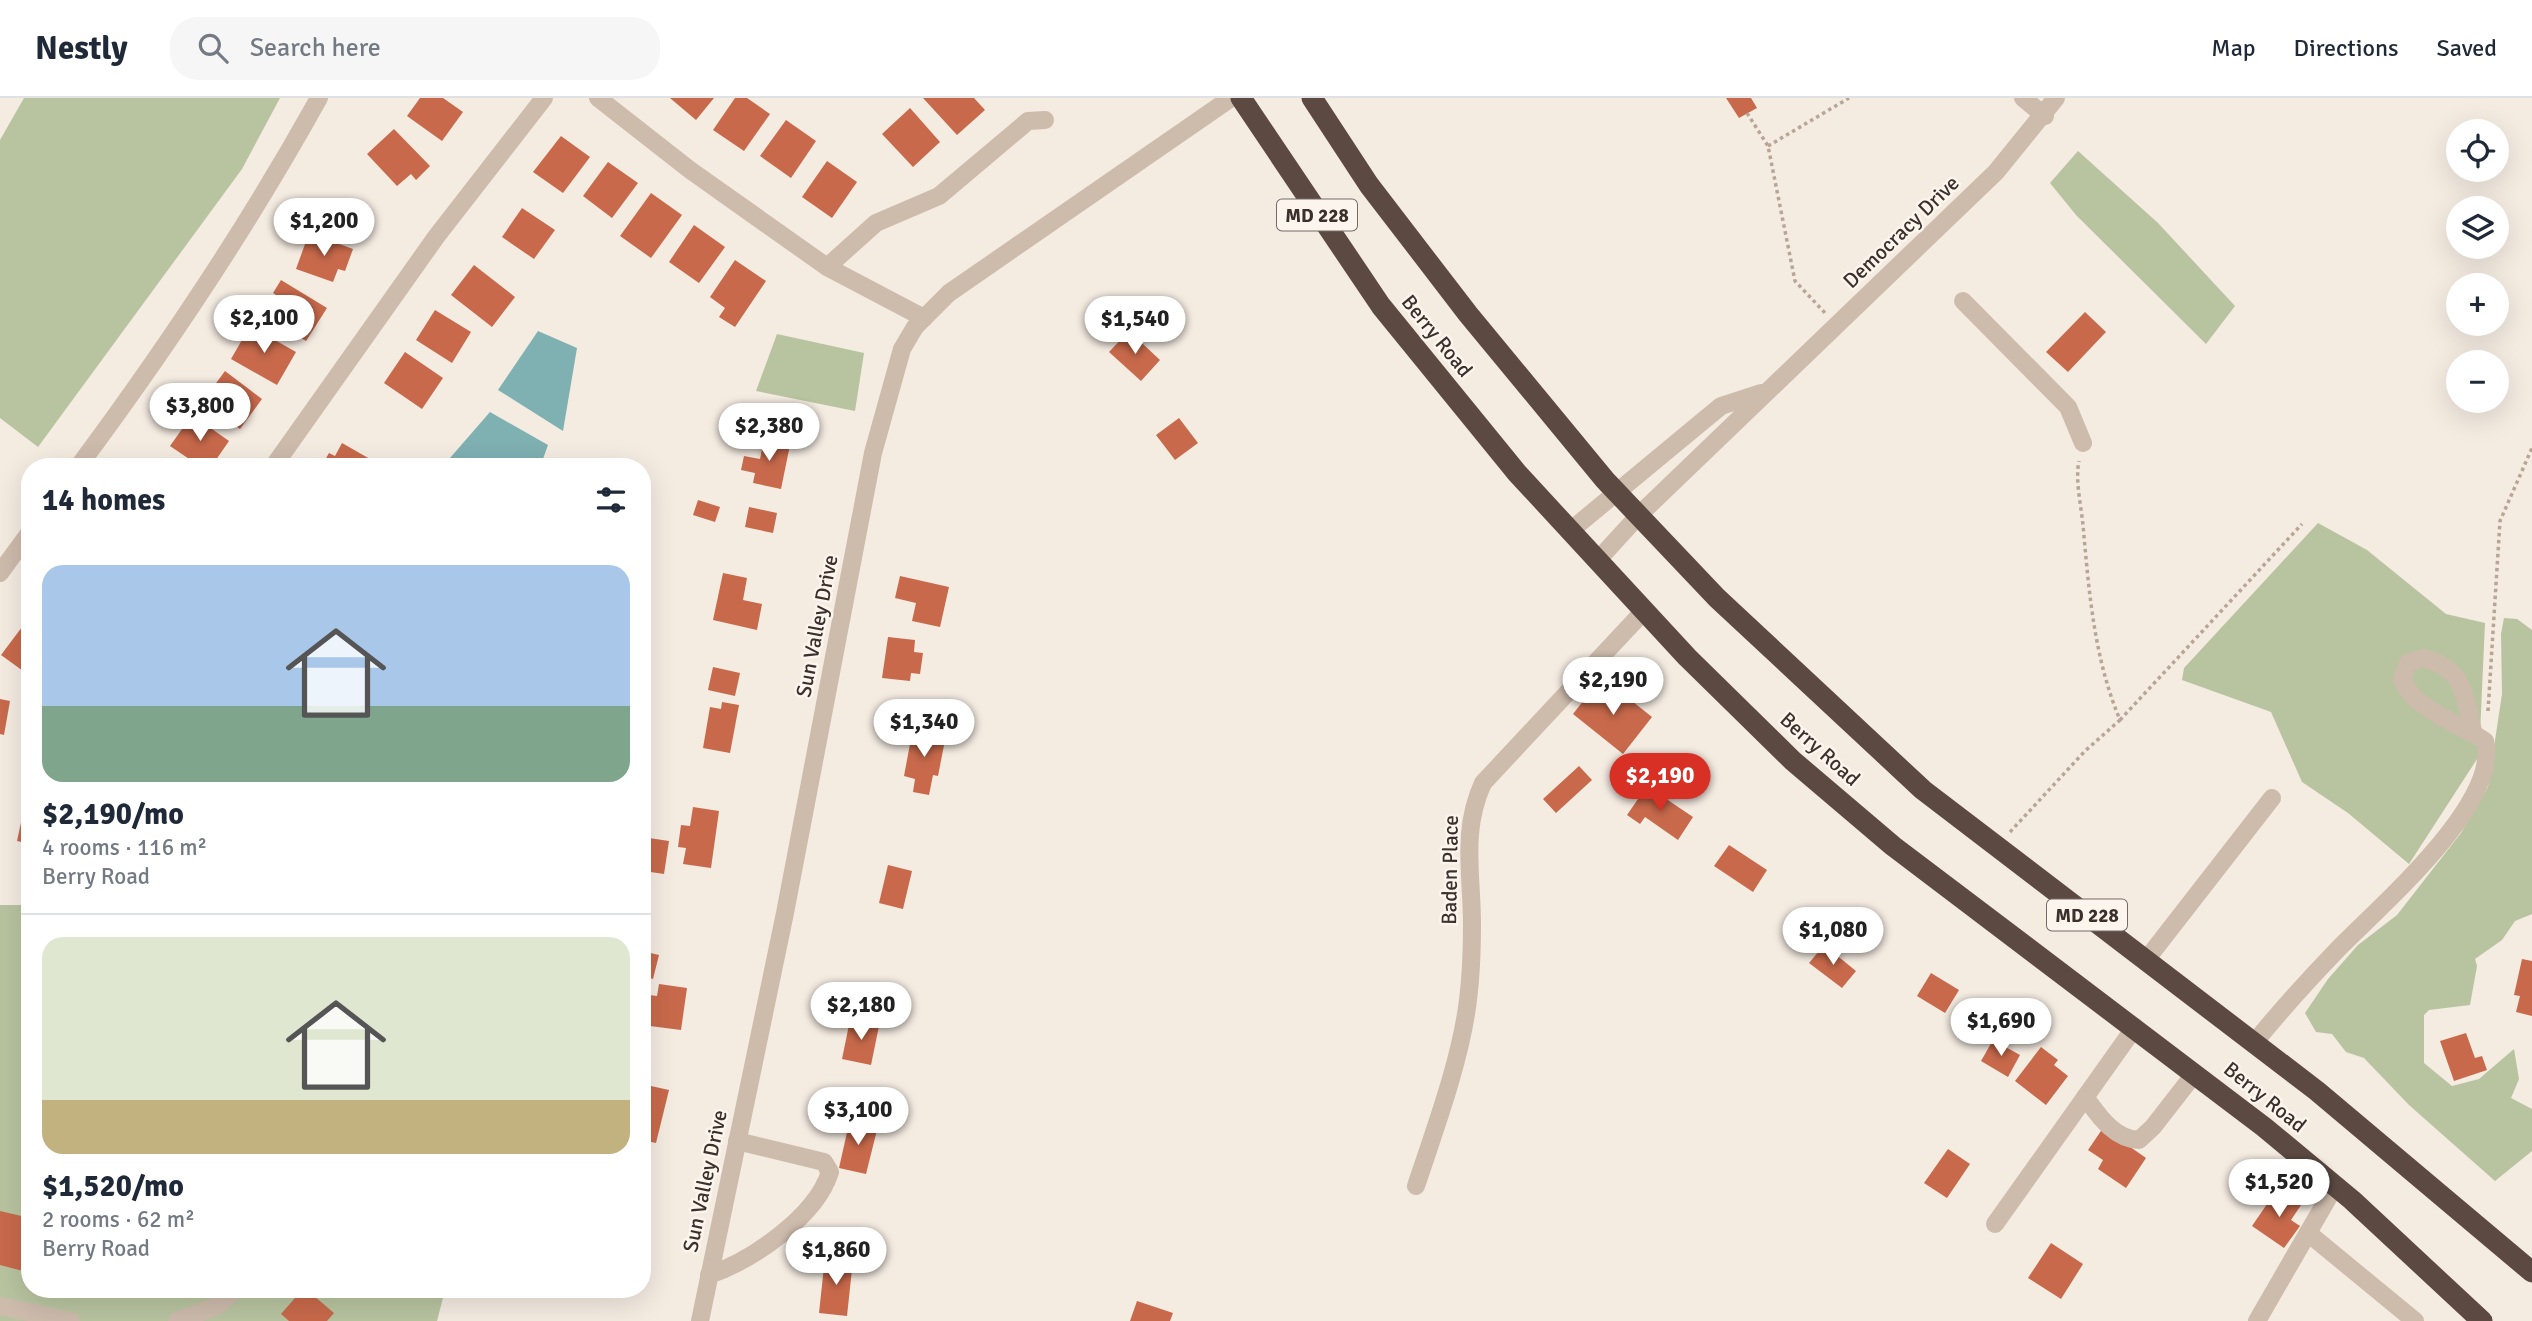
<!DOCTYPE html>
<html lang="en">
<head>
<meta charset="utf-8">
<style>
  :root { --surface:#fff; --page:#f6f6f7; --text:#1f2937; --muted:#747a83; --line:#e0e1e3; --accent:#d93025 }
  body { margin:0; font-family:Signika,sans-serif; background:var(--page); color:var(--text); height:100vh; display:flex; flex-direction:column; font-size:26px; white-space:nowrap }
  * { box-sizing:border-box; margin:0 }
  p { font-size:23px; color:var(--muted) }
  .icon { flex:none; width:38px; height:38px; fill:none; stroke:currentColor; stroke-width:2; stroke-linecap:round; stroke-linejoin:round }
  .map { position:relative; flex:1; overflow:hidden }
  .details { position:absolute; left:21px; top:360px; width:630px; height:840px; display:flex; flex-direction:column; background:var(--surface); border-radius:28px; box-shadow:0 7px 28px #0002 }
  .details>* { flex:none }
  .buttons { position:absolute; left:2446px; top:21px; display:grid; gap:14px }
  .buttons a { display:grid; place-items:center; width:63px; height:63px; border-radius:50%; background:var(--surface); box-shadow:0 7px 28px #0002; font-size:35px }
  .price { position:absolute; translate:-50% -60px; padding:0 16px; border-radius:24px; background:#fff; color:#222; font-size:23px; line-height:46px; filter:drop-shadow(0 2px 4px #0008) }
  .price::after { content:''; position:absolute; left:50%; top:42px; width:21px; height:16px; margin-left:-10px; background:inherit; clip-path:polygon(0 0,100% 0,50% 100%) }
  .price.current { background:var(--accent); color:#fff }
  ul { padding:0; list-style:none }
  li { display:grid; align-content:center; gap:14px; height:371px; padding:0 21px }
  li+li { border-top:2px solid var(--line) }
  li span { display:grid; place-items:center; height:217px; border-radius:21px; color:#555 }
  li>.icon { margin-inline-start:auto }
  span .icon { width:126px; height:126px; fill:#fffc; stroke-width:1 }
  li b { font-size:30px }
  h2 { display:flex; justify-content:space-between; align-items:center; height:84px; padding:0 21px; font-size:30px }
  header { display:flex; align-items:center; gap:42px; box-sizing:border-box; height:98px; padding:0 35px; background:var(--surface); border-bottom:2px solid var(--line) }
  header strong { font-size:33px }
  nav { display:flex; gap:38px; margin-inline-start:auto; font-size:24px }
  .search { width:490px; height:63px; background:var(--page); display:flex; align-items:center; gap:18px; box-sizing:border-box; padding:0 24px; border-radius:28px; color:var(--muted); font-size:26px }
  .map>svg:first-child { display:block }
</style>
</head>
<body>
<header>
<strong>Nestly</strong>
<div class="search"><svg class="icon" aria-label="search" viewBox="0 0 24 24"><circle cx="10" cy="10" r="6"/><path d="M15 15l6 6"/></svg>Search here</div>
<nav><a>Map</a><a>Directions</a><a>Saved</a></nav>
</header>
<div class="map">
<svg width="2532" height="1223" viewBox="0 0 2532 1223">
  <rect width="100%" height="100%" fill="#f4ebe1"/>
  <!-- green -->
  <g fill="#b8c4a0">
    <polygon points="24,0 280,0 242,71 38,349 0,320 0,42"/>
    <polygon points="2078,53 2158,125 2235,208 2206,246 2076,117 2050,85"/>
    <polygon points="777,236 864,255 855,313 756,293"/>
    <polygon points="2318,425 2367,452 2446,516 2485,525 2479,658 2409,766 2348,715 2302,684 2271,614 2182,582 2184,570"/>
    <polygon points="2504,520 2517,521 2532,532 2532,816 2515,823 2502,842 2475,861 2477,868 2470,907 2429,912 2424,917 2424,965 2452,988 2479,981 2514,951 2519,981 2511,1000 2532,1011 2532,1053 2495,1083 2409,1007 2364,960 2346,954 2332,936 2316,934 2305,915 2328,881 2358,847 2397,817 2461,735 2488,689 2502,596 2501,536"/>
    <polygon points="0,807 30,807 30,1192 445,1192 437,1223 0,1223"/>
  </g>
  <!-- water -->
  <g fill="#7fb0b2">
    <polygon points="538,233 577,250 563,333 498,292"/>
    <polygon points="490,314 548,347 540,369 443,368"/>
  </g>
  <!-- building -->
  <g fill="#c8694b">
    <polygon points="420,0 443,0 463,14 442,43 407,18"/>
    <polygon points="670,0 714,0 696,22"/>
    <polygon points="735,0 747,0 770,16 744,53 713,32"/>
    <polygon points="923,0 974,0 985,12 957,37"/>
    <polygon points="1726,0 1751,0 1757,10 1739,20"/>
    <polygon points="910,10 940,44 913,69 882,36"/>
    <polygon points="786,22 816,43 791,80 760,58"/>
    <polygon points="394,31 430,68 416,82 411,76 397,88 367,56"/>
    <polygon points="561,38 590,59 563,95 533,74"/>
    <polygon points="827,63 857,84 832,120 802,99"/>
    <polygon points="608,64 638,85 612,120 583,98"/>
    <polygon points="651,95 682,117 651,160 620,138"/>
    <polygon points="522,110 555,132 534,161 502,139"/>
    <polygon points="694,127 725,149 699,185 669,164"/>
    <polygon points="309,135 353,151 345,173 338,171 333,184 296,171"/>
    <polygon points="735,162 766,183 735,229 719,219 725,210 710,199"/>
    <polygon points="474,167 515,199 492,229 451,197"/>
    <polygon points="281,182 327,210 306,243 267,219 279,199 273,195"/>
    <polygon points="435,212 471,234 452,265 416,242"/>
    <polygon points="2085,214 2106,234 2068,274 2046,254"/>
    <polygon points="250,228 296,254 277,287 231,261"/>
    <polygon points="1129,233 1160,262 1141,283 1109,254"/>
    <polygon points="405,254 443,280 422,311 384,285"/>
    <polygon points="225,273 262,301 240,331 202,304"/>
    <polygon points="192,317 229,343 211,369 201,369 170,348"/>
    <polygon points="1179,320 1198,345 1175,362 1156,337"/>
    <polygon points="765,337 791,342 781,391 753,385 755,375 741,372 744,358 760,361"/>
    <polygon points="342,345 384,369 321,369 329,355 335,358"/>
    <polygon points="160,360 173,369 154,369"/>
    <polygon points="698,402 720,409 715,424 693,417"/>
    <polygon points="749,409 777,415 773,435 745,429"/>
    <polygon points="723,475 747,480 743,502 762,506 757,532 713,522"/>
    <polygon points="900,478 949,489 940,529 912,523 916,505 895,500"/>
    <polygon points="22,529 30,535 30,578 1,557"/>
    <polygon points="888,539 915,542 914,554 923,555 920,576 911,575 910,583 882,580"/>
    <polygon points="713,569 740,575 735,598 708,592"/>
    <polygon points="1608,584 1652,619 1623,656 1573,616 1587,598 1593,603"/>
    <polygon points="0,601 10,603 4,637 0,636"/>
    <polygon points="722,604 739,607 730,655 703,650 710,609 721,611"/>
    <polygon points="913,630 946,637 938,678 933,677 929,697 913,694 915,681 904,678"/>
    <polygon points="1579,668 1592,682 1556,715 1543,701"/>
    <polygon points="1647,688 1693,719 1678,742 1645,719 1640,726 1627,717"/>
    <polygon points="28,692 30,693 30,746 17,743"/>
    <polygon points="693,709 719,713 711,770 683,766 686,750 678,749 681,727 690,728"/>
    <polygon points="649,740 669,743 664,776 644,773"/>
    <polygon points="1729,747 1767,772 1753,794 1714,768"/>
    <polygon points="888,767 912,773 903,811 879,805"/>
    <polygon points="1824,847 1856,873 1842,890 1809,865"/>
    <polygon points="642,853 659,857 653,881 642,878"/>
    <polygon points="2522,861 2532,863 2532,918 2516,914 2520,898 2514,897"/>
    <polygon points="1931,875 1959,892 1945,915 1917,898"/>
    <polygon points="659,886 687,890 681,932 642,927 642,896 657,898"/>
    <polygon points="850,922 879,928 871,967 842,961"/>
    <polygon points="2466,935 2475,960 2482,958 2487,972 2454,983 2440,943"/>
    <polygon points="1993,942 2020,957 2008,979 1981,963"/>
    <polygon points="2041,949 2058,962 2054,967 2068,978 2046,1007 2015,983"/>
    <polygon points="642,986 669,992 656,1045 642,1042"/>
    <polygon points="850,1021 878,1028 866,1076 839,1070"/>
    <polygon points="2103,1030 2146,1060 2126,1090 2098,1071 2103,1062 2088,1052"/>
    <polygon points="1948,1051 1970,1066 1947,1100 1924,1085"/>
    <polygon points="2278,1090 2301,1107 2291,1122 2300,1128 2284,1150 2252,1128"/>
    <polygon points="0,1113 30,1120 30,1145 23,1173 0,1167"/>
    <polygon points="2051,1145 2083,1166 2061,1201 2028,1180"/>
    <polygon points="825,1159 853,1162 847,1218 819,1215"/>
    <polygon points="302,1192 307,1192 334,1215 327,1223 289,1223 281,1216"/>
    <polygon points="1137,1203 1173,1215 1170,1223 1130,1223"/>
  </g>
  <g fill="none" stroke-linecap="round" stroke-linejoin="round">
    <!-- path -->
    <g stroke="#b9a596" stroke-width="3.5" stroke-dasharray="3.5 3.5" stroke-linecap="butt">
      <polyline points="1747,15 1768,48 1795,183 1826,216"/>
      <polyline points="1768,48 1849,0"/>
      <polyline points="2488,613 2500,423 2532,350"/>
      <polyline points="2120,622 2302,426"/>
      <path d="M2010,734L2085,653L2120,622C2094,560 2089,494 2083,427C2081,407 2075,382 2079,363"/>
    </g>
    <!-- minor -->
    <g stroke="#cdbbac" stroke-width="18">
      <polyline points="598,0 690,72 827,169 924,220"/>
      <polyline points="2023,0 2045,18"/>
      <polyline points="827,169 876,125 939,98 1028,23 1045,22"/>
      <polyline points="1963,203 2068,309 2083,345"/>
      <path d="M78,369C165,252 248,128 319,0"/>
      <polyline points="273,369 436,139 544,0"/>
      <polyline points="1570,433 1721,308 1761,295"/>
      <polyline points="1597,463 1639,417 1996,74 2056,0"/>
      <polyline points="0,475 30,434"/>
      <path d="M2423,560C2467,571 2463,599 2474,636C2451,623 2412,608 2402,581L2408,565Z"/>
      <polyline points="2146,862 2272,700"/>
      <path d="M2254,945C2281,912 2309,881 2339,850C2380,808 2501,705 2485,643L2474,636"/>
      <path d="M2085,999C2099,1018 2114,1041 2139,1042L2153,1029L2195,975"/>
      <path d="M1416,1088C1435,1031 1461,961 1468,902C1471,878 1472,851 1472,827C1472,776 1461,733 1483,685L1643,514"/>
      <polyline points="1995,1126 2135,929"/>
      <polyline points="2308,1135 2415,1223"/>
      <path d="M709,1177C751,1163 816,1119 830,1074L824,1064L737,1043"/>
      <polyline points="0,1208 71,1223"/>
      <polyline points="177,1223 217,1208 235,1192"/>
      <polyline points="700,1223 785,815 873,355 902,251 915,229 949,195 1231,0"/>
      <polyline points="2257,1223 2335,1088"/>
    </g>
    <!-- highway -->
    <g stroke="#5c4a42" stroke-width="21">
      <polyline points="1241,0 1381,208 1517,375 1687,559 1793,663 1893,748 2264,1029 2352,1102 2482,1223"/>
      <polyline points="1312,0 1369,87 1468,216 1605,382 1717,500 1923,692 2317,993 2532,1174"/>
    </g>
  </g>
  <g text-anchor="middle" stroke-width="5" stroke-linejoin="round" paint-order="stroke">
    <!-- shield labels -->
    <g fill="#fbf5ee" stroke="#756b66" stroke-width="2">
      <rect x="1277" y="101.5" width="80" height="31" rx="5"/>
      <rect x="2047" y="801.5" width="80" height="31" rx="5"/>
    </g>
    <g font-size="19" font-weight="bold" fill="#3b302b">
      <text x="1317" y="124">MD 228</text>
      <text x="2087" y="824">MD 228</text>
    </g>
    <!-- street labels -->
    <g font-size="21" fill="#3b302b" stroke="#fbf5ee">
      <text transform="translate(1901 134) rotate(-44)" y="7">Democracy Drive</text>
      <text transform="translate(1437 238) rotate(51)" y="7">Berry Road</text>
      <text transform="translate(817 528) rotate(-79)" y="7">Sun Valley Drive</text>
      <text transform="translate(1820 651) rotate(42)" y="7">Berry Road</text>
      <text transform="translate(1450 772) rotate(-89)" y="7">Baden Place</text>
      <text transform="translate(2265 999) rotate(39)" y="7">Berry Road</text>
      <text transform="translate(705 1083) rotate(-78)" y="7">Sun Valley Drive</text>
    </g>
  </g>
</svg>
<div class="buttons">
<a><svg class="icon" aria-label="locate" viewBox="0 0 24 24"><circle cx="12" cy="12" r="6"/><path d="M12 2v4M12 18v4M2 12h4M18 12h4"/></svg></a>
<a><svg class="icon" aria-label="layers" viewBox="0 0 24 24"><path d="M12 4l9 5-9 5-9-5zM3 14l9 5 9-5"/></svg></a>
<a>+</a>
<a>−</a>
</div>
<b class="price" style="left:324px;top:160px">$1,200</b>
<b class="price" style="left:264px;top:257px">$2,100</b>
<b class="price" style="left:1135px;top:258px">$1,540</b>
<b class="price" style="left:200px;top:345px">$3,800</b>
<b class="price" style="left:769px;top:365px">$2,380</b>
<b class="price" style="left:1613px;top:619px">$2,190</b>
<b class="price" style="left:924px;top:661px">$1,340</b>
<b class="price current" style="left:1660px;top:715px">$2,190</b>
<b class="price" style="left:1833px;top:869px">$1,080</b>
<b class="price" style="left:861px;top:944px">$2,180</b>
<b class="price" style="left:2001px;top:960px">$1,690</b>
<b class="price" style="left:858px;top:1049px">$3,100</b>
<b class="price" style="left:2279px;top:1121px">$1,520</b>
<b class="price" style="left:836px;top:1189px">$1,860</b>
<section class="details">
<h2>14 homes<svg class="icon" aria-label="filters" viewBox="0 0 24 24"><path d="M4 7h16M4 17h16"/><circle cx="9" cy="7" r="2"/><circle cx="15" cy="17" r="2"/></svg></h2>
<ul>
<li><span style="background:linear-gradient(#a9c7e8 65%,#7fa58c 0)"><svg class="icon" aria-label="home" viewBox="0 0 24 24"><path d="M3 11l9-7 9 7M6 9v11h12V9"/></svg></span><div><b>$2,190/mo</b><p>4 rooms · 116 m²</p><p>Berry Road</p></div></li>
<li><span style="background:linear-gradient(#dfe7d0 75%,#c2b280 0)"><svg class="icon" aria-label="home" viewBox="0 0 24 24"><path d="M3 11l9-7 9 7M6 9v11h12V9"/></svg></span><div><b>$1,520/mo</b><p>2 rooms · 62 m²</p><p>Berry Road</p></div></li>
</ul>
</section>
</div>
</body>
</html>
